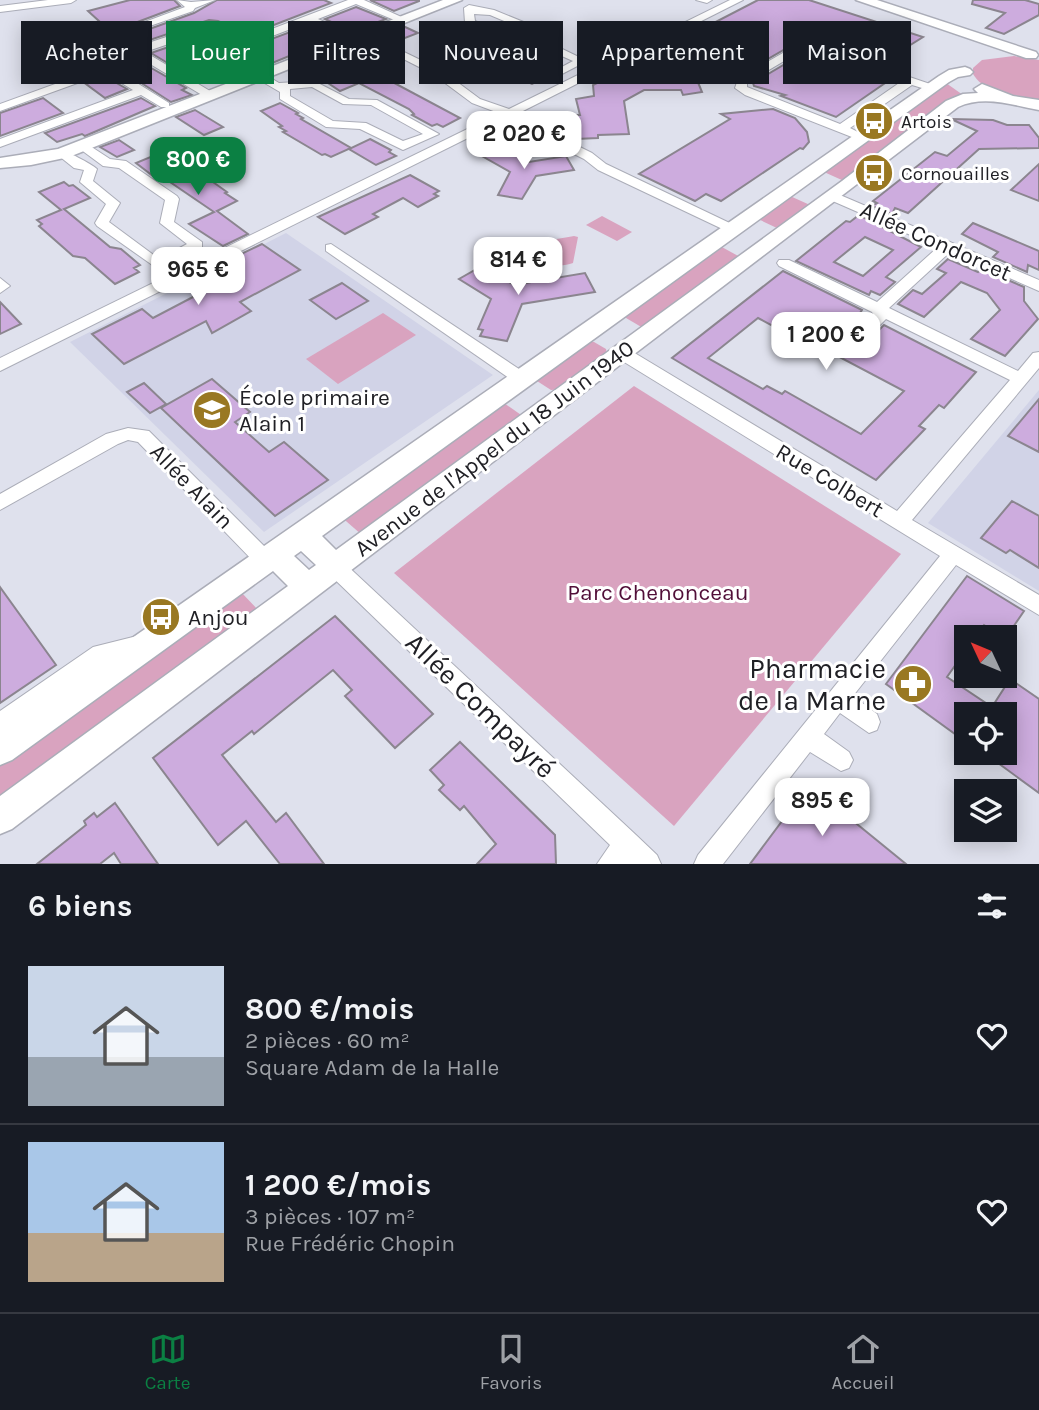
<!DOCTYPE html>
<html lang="fr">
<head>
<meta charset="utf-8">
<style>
  :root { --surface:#171b24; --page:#20242c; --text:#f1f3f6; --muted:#9ea1a6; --line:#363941; --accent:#0b8043 }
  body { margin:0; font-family:Karla,sans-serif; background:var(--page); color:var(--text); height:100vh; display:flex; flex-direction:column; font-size:26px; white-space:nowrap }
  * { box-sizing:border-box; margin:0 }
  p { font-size:23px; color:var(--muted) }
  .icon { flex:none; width:38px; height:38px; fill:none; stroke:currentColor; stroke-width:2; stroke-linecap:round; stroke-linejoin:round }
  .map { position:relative; height:864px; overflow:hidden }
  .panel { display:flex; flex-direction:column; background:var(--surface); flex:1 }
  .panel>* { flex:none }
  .top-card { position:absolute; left:21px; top:21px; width:998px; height:63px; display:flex; gap:14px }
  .needle { width:46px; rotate:314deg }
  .controls { position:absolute; left:954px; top:625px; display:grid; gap:14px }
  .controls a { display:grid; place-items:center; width:63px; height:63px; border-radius:0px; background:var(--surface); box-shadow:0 4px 18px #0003; font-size:35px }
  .price { position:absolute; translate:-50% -60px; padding:0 16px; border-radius:14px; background:#fff; color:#222; font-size:23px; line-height:46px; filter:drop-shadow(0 2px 4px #0008) }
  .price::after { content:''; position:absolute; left:50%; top:42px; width:21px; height:16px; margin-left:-10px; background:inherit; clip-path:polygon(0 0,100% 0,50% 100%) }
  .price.on { background:var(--accent); color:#fff }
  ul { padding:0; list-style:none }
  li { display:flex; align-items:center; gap:21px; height:175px; padding:0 28px }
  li+li { border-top:2px solid var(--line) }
  li span { display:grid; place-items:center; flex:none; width:196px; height:140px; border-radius:0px; color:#555 }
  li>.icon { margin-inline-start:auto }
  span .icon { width:84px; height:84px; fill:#fffc; stroke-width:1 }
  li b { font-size:30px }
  h2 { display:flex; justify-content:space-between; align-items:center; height:84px; padding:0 28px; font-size:30px }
  .chip { padding:0 24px; border-radius:0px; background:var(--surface); box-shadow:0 4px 18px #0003; font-size:24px; line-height:63px }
  .chip.on { background:var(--accent); color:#fff }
  .tabs { display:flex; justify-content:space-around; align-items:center; height:98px; border-top:2px solid var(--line); background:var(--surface); font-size:19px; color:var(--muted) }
  .tabs a { display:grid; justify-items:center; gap:4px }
  .tabs .on { color:var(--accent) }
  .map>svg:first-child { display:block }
</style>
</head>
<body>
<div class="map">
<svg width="1039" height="864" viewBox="0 0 1039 864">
  <rect width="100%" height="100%" fill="#dfe1ed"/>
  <!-- built -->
  <g fill="#d1d3e7">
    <polygon points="286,233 493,375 264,532 70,342"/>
    <polygon points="1039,390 1039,591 928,523"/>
  </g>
  <!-- green -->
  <g fill="#d9a3bf">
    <path d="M1014,56L1039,60V102C1017,99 985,94 973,74V68L982,60Z"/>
    <polygon points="946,83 963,95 949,101 844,181 824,172"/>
    <polygon points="790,196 810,205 779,229 758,219"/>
    <polygon points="602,216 632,232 617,241 586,225"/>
    <path d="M574,236L578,237L573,263C559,268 542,265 533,253C540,239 560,239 574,236Z"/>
    <polygon points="720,246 740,257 643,328 621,315"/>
    <polygon points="383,313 416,335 338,384 306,359"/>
    <polygon points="584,341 594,342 606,349 607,355 562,389 551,390 537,381 538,375"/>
    <polygon points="634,386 901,554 674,826 394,573"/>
    <polygon points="501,401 524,417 362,535 339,515"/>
    <polygon points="238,589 259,611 0,803 0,759"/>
  </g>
  <!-- building -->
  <g fill="#cdacde" stroke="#8b858f" stroke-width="2" fill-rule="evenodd">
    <polygon points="130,0 174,0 180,6 111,32 88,11"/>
    <polygon points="217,0 324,0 331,3 248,35 218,21 209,20 138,44 127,37 194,13"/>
    <polygon points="370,0 419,0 419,1 394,11"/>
    <polygon points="758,0 809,0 923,37 880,64 812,41 794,44 747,71 746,68 728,78 690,63 702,92 683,95 681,90 644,90 624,101 629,134 598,135 598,138 576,139 572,115 580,115 576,99 594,96 593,85 605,79 629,78 628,72 623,70"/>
    <polygon points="973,0 1025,0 1039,4 1039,15 1004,34 986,28 1005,13 972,4"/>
    <polygon points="356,7 386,19 352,32 325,19"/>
    <polygon points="455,22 480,33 448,45 424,34"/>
    <polygon points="309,25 336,37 228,81 219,76 201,83 151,53 212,32 232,42 211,51 211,56 218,59"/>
    <polygon points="403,26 418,33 392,43 378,36"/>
    <polygon points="109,41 126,51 108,58 89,48"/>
    <polygon points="470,41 545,72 542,73 548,76 532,84 452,49"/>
    <polygon points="811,53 868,72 866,73 888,81 836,117 781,96 785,95 754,86 753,83 802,54"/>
    <polygon points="139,61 186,88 182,90 192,95 171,102 118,68 127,62"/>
    <polygon points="337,70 361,82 359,83 377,76 385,78 460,118 443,127 437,124 432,126 412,115 414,114 409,109 359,83 340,91 319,77"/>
    <polygon points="106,77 127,89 105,98 86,84"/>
    <polygon points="43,98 63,113 0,136 0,113"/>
    <polygon points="141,98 155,106 85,136 82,134 57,142 45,133"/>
    <polygon points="280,103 298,113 296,114 303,118 301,119 351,148 331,157 325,154 322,155 283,132 286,131 279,127 282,126 261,111"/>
    <polygon points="773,109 795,118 807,132 809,142 803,149 800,148 721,201 706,194 695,201 639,174 730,119 721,114"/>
    <polygon points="195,110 223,127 204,135 176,117"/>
    <polygon points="951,119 993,120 1007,125 1029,125 1039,138 1039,148 979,149 908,213 895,208 892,214 872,206 877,203 873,201 935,152 947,156 977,131"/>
    <polygon points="370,139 391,150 389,152 396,156 376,165 349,149"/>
    <polygon points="119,140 134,150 117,157 100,147"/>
    <polygon points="499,147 529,162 566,156 574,170 536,176 522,199 498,195 510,172 482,156"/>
    <polygon points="160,153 186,168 196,170 227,192 225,193 237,201 217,211 248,234 223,246 189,224 214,212 164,178 153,176 136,163"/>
    <polygon points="1039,164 1039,201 1011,190"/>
    <polygon points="410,175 439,191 434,194 438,196 418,207 403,198 373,214 378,217 345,234 318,217"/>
    <polygon points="64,182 69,186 73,185 90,198 64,209 110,247 121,249 140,265 134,268 139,272 115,284 85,258 73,256 39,226 42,224 37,220 61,210 39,192"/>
    <path d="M859,215L921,247L886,277L895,282L880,295L871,291L869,295L796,261L846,221L850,222ZM865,237L893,250L863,276L834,262Z"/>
    <polygon points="973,223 1039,251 1039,270 1028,265 1027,272 993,257 998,252 962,234"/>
    <polygon points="262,244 300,270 240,302 251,311 212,333 206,321 124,364 92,334 142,309 153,318 235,275 224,267 241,258 237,256"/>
    <polygon points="948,259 978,272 982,269 1024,287 1024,301 1038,319 1005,356 971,339 1000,310 987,293 961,282 924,317 898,304 913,290 922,294 946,273 937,269"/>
    <polygon points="482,266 514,285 585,273 595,292 522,304 507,341 480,336 483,330 478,329 491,299 459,279"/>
    <path d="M783,271L862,310L860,313L867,317L849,335L854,342L868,341L884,325L976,372L944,408L939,405L919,426L925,429L876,480L672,358ZM758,318L812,347L815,344L904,391L861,434L785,391L782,394L767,386L763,389L708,358Z"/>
    <polygon points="342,283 368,301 336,319 310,300"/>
    <polygon points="0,302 21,324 0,334"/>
    <polygon points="212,379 250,412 235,422 269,452 284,442 328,480 275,516 161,408"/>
    <polygon points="144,383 166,404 150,413 127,392"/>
    <polygon points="1039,399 1039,452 1008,436"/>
    <polygon points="1012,501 1039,516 1039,568 1010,550 1006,553 981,538"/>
    <polygon points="967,576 1024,611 1005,639 984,625 975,637 966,637 966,650 947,677 992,707 1010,679 1039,699 1039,793 983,752 1004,752 1004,714 966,714 966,742 886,684"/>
    <polygon points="0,587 56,665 0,703"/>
    <polygon points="335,616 433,714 395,748 345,696 352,690 333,670 254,734 252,731 222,755 276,822 286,813 324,864 280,864 246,821 218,845 153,758"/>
    <polygon points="460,742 555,835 556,864 477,864 496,844 464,806 460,810 439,790 444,785 430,770"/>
    <polygon points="809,785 906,864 750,864"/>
    <polygon points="115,803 158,864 121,864 114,853 100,864 37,864 86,825 84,821 94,813 97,817"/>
  </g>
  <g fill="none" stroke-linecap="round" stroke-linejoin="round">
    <!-- street casing -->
    <g stroke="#abadb8" stroke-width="2">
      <g id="street">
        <polygon points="48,0 76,0 71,3 0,12 0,6"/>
        <polygon points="177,0 191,2 215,0 195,8 193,11 121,36 136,45 136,49 128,49 107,36 185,7"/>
        <polygon points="348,0 364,0 408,20 399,22 356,4 318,19 351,34 351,38 343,38 309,22 217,57 212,54 213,52 239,42 212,29 145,52 215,94 215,98 207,98 140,58 126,59 113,68 169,103 169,107 161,107 141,95 0,147 0,139 133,90 105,73 0,111 0,104 102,67 114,57 132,52 142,45 209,23 217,23 248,38"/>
        <polygon points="696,0 712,0 707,3"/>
        <polygon points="730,0 743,0 519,113 525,120 592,153 606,164 738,227 738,233 733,234 598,170 584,159 516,125 512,118 472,103 433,74 358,36 367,34 441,70 480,99 509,109"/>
        <path d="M469,5L494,10L548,32L554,45L587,61L560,75L495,48L496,37L465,23L464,8ZM474,14L490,15L540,36L546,49L573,61L560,68L505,45V34L475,21Z"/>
        <path d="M812,44L936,86L938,88L932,91L912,85L850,128L868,137L862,141L745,95L735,88L738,79L795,46ZM811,50L902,81L840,124L747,87V83L801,51Z"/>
        <path d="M256,74H264L279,83L314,81L349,99L377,100L439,134L403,150L360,129L326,127L280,99V92L256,78ZM312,87L343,104L371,105L423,134L403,141L366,123L333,121L290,96V89Z"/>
        <polygon points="498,114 504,118 502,121 0,371 0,358"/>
        <path d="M84,142L110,159L126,161L177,196L179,199L174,222L202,242V248L158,269L97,226L95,223L106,204L80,182L84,170L74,168L59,156V150C65,150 92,164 97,169L93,181L120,203L109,222L159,259L187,244L160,223L165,200L119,168L103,166L80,149V143Z"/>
        <polygon points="833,192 1039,280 1039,291 950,252 889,308 1018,371 1033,353 1039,352 1039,368 912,520 1039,595 1039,615 956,565 853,696 877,714 880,722 877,730 869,733 840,713 824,734 849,752 853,760 849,768 841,771 810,752 723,864 694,864 698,855 940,556 616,357 614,353 616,349 628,349 897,511 1010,380 886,319 866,339 854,339 852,335 873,314 872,312 779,266 777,263 779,260 789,260 877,302 938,247 828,199 828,193"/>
        <polygon points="331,244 528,375 530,379 528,383 516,383 326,251 326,245"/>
        <polygon points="0,278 10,286 0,293"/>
        <polygon points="128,428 149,431 272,554 275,560 272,566 265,568 258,566 138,442 128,440 118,444 0,510 0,494 106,434"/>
        <polygon points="334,558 341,560 636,835 657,855 661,864 597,864 610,845 327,572 324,566 327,560"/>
        <polygon points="137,636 145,639 148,646 145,653 106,662 0,735 0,711 93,647"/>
      </g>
    </g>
    <!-- secondary casing -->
    <g stroke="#abadb8" stroke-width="3">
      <g id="secondary">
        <polygon points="443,0 462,0 69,157 31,165 0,168 0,158 58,149"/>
        <polygon points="856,0 877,0 1036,52 1038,55 1036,58 1026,58"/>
        <path d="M965,67L970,69L973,72L970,75L958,77L949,82L322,536L336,550L842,181L946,101L963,94L978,93L974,89L982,84L1013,96L1039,100V110C1012,105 984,95 958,107L12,829L0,834V796L288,586L273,571L12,760L0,765V730L939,76L949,70ZM301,551L316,565L309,570L294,556Z"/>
      </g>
    </g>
    <!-- street -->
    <use href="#street" fill="#fff" fill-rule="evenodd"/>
    <!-- secondary -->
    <use href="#secondary" fill="#fff" fill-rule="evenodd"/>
  </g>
  <!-- icons -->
  <defs>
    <g id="bus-disc" transform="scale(2.0125)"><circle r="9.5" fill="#997822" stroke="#fff"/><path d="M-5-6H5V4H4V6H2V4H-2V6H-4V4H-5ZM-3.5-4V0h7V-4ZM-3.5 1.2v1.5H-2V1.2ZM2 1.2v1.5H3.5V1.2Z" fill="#fff"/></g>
    <g id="school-disc" transform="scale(2.0125)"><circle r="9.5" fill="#997822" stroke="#fff"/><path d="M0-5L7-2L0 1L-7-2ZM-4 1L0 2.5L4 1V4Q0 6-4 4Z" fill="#fff"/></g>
    <g id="pharmacy-disc" transform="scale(2.0125)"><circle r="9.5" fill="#997822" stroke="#fff"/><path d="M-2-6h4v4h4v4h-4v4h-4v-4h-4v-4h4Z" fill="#fff"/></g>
  </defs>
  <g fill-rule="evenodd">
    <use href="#bus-disc" x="874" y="121"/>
    <use href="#bus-disc" x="874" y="173"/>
    <use href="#school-disc" x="212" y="410"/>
    <use href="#bus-disc" x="161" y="617"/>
    <use href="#pharmacy-disc" x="913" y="684"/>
  </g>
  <g text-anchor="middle" stroke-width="6" stroke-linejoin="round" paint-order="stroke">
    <!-- far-poi labels -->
    <g font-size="19" fill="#202025" stroke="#fff" text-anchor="start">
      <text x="901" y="128">Artois</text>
      <text x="901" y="180">Cornouailles</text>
    </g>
    <!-- street labels -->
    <g font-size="23" fill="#202025" stroke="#fff">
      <text transform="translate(936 241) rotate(24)" y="8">Allée Condorcet</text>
      <text transform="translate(494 448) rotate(-37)" y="8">Avenue de l'Appel du 18 Juin 1940</text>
      <text transform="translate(830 480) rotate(31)" y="8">Rue Colbert</text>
      <text transform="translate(192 486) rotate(46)" y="8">Allée Alain</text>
    </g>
    <!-- poi labels -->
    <g font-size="23" fill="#202025" stroke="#fff" text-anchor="start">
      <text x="239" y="405">École primaire<tspan x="239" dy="26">Alain 1</tspan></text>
      <text x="188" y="625">Anjou</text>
    </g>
    <!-- park labels -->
    <g font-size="23" fill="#510e38" stroke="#fff">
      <text x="658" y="600">Parc Chenonceau</text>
    </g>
    <!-- near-poi labels -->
    <g font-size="28" fill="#202025" stroke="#fff" text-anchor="end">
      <text x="886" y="678">Pharmacie<tspan x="886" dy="32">de la Marne</tspan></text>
    </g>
    <!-- near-street labels -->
    <g font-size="28" fill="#202025" stroke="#fff">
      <text transform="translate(481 705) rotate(44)" y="10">Allée Compayré</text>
    </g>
  </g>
</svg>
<div class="controls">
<a><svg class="needle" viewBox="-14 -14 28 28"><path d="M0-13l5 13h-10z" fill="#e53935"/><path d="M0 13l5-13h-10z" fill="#9ea1a6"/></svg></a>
<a><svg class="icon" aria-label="locate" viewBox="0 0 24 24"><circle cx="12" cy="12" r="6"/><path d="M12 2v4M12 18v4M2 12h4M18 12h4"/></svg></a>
<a><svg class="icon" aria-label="layers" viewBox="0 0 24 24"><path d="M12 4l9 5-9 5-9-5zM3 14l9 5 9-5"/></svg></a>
</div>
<b class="price" style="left:524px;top:171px">2 020 €</b>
<b class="price on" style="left:198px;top:197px">800 €</b>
<b class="price" style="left:518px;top:297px">814 €</b>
<b class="price" style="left:198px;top:307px">965 €</b>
<b class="price" style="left:826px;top:372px">1 200 €</b>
<b class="price" style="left:822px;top:838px">895 €</b>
<div class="top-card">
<a class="chip">Acheter</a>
<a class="chip on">Louer</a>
<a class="chip">Filtres</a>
<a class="chip">Nouveau</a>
<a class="chip">Appartement</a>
<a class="chip">Maison</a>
</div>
</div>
<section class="panel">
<h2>6 biens<svg class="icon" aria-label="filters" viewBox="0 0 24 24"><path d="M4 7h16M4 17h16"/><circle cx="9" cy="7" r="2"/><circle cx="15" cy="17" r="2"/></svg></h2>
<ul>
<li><span style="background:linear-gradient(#c9d6e8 65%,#9aa5b1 0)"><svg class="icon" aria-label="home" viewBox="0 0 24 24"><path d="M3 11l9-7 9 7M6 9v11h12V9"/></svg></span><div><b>800 €/mois</b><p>2 pièces · 60 m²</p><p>Square Adam de la Halle</p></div><svg class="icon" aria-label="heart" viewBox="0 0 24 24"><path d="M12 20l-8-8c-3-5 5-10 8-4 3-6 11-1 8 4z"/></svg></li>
<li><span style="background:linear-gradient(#a9c7e8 65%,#b9a48a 0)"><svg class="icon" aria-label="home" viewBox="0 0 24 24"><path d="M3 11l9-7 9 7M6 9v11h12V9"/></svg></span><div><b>1 200 €/mois</b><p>3 pièces · 107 m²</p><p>Rue Frédéric Chopin</p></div><svg class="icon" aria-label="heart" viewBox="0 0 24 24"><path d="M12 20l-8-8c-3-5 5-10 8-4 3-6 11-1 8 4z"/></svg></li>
</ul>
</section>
<nav class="tabs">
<a class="on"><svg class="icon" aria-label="map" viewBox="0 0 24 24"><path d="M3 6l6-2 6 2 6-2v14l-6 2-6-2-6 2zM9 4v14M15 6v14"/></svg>Carte</a>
<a><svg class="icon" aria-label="saved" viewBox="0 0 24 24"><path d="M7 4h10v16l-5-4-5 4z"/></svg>Favoris</a>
<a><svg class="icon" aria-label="home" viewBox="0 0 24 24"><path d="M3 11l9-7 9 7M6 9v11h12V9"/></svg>Accueil</a>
</nav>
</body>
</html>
